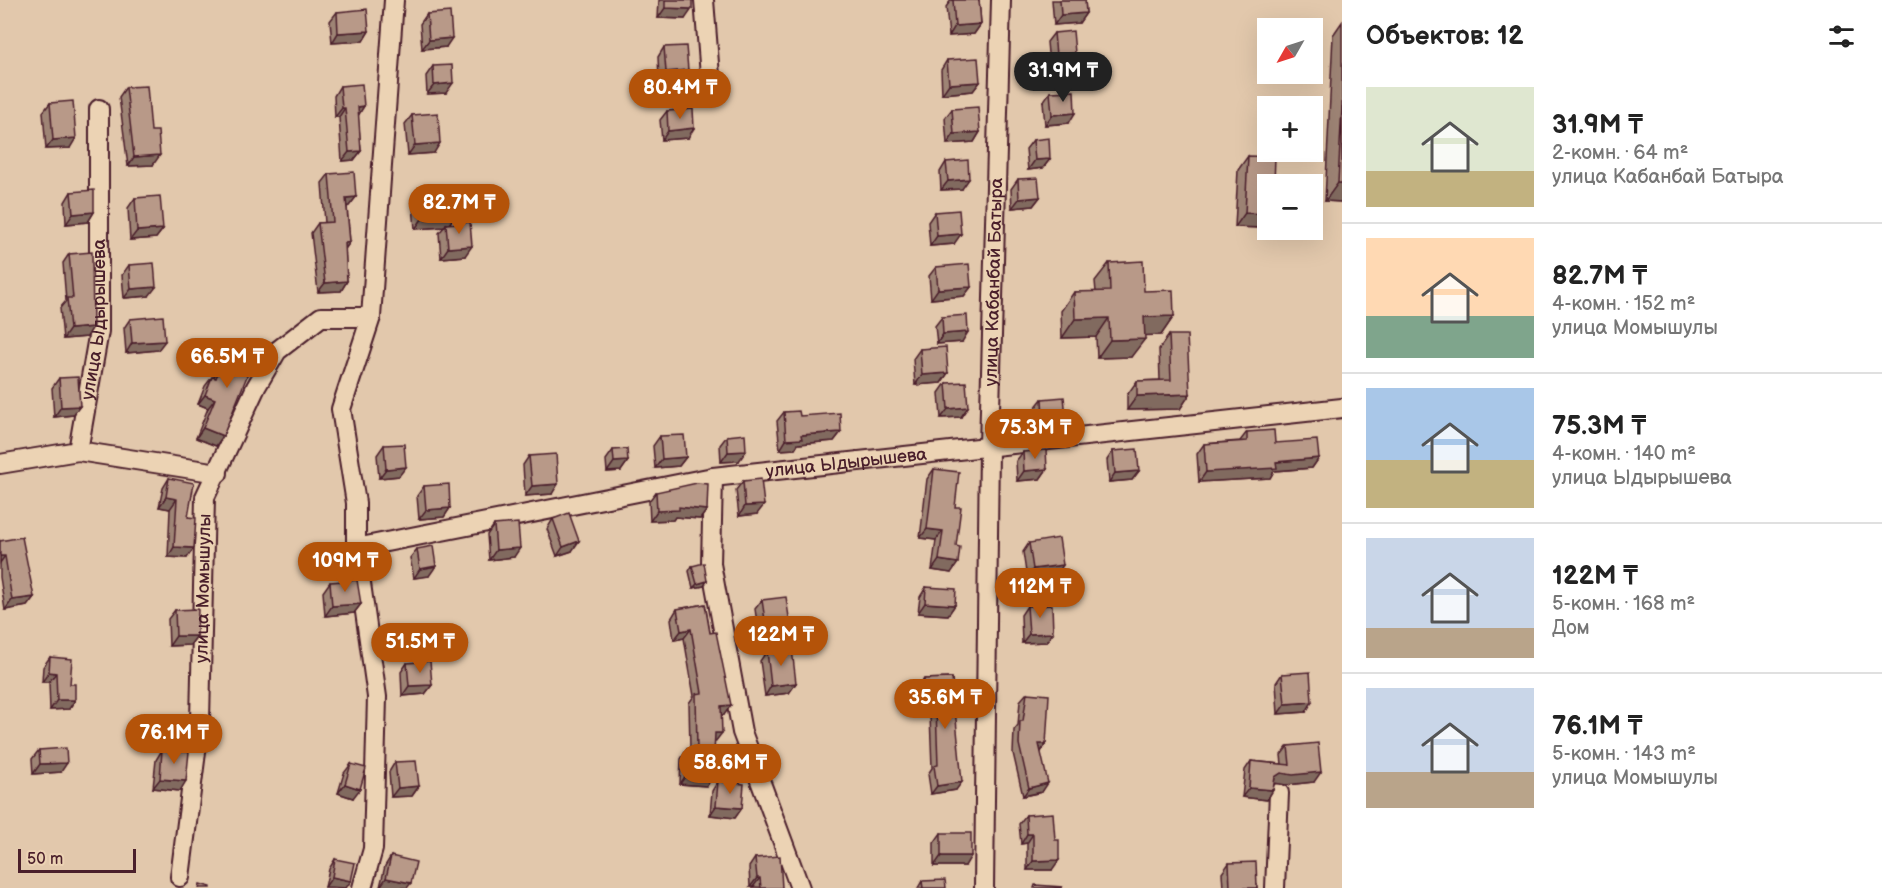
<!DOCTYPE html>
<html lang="ru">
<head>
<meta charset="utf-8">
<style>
  :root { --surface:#fff; --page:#f6f6f6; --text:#222; --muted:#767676; --line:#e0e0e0; --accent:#b45309 }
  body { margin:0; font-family:"Balsamiq Sans",sans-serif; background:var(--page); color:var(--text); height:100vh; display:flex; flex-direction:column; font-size:22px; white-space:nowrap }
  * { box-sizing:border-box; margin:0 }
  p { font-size:20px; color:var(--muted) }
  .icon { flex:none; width:33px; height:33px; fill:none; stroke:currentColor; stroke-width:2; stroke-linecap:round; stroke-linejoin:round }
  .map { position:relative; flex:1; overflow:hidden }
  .side { display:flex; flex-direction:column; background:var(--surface); width:540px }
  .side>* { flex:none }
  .needle { width:39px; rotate:231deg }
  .fabs { position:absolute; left:1257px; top:18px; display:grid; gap:12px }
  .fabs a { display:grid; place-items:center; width:66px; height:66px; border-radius:0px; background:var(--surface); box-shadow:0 6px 24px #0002; font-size:30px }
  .scale { position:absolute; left:18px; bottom:15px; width:118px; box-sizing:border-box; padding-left:6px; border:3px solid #4a1f2b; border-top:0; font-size:16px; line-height:21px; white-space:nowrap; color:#4a1f2b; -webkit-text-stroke:4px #ecd3b4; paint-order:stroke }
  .price { position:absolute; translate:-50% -51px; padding:0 14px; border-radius:21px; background:var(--accent); color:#fff; font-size:20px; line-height:39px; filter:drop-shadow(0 2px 3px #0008) }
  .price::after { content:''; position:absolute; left:50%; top:36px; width:18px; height:14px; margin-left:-9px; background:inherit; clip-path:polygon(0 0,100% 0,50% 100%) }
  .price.current { background:#222; color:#fff }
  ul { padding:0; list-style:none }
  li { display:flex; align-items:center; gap:18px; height:150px; padding:0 24px }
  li+li { border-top:2px solid var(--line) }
  li span { display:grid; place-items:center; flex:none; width:168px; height:120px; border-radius:0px; color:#555 }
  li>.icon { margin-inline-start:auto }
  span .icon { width:72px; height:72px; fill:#fffc; stroke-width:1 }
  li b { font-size:26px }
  h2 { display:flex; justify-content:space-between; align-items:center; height:72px; padding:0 24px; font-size:26px }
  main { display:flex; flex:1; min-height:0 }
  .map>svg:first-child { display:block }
</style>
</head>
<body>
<main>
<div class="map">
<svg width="1342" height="888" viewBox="0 0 1342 888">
  <rect width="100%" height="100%" fill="#e2c8ac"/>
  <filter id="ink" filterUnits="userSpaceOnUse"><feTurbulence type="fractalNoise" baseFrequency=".0167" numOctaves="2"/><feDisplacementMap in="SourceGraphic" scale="12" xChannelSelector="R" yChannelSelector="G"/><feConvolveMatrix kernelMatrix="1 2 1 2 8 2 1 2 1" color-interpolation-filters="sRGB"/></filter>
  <g filter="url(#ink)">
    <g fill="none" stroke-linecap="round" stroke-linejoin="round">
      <!-- minor casing -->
      <g stroke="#4a1f2b" stroke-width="22">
        <g id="minor">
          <polyline points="704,0 710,76"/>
          <polyline points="78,451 218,473"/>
          <path id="s1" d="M0,464L78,451L99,331V109"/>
          <polyline points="713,477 711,564 742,732 800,888"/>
          <path id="s2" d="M356,548L713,477L1342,408"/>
          <path id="s3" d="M180,877L200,721L205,497L256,387L277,351L321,317H371"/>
          <polyline points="362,888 373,849 377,697 356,548 356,503 341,409 371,317 394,0"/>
          <path id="s4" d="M984,888L989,447L1001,0"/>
          <polyline points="1275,888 1279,793"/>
        </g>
      </g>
      <!-- minor -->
      <use href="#minor" stroke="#ecd3b4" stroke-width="18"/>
    </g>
    <!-- wall -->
    <g fill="#9e8475" stroke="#4a1f2b" stroke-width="1.5">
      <polygon points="659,0 692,0 685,19 658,18"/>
      <polygon points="951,0 979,0 981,24 974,34 949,36 946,7"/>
      <polygon points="1052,0 1085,0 1086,13 1079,23 1054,25"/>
      <polygon points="337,12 369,31 363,41 332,43 330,21"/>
      <polygon points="427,14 446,47 422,49 420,24"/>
      <polygon points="1342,22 1342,202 1325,201 1333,35"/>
      <polygon points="1054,33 1069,63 1049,64 1047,42"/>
      <polygon points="664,47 682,80 659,81 658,57"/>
      <polygon points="947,60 980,82 973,91 942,94 941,70"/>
      <polygon points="433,66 446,93 427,94 426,76"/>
      <polygon points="340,86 364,106 358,115 361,151 354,160 342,161 339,117 335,117 334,96"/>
      <polygon points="126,87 153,165 128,166 119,97"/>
      <polygon points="1050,92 1069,123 1045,125 1043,102"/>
      <polygon points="50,103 70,148 46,149 43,112"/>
      <polygon points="952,109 980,132 974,142 947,144 945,118"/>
      <polygon points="667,111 688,138 662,140 660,120"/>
      <polygon points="412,115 434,153 408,155 405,124"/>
      <polygon points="1033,140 1050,159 1043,168 1028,170 1026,149"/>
      <polygon points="1248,156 1263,228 1235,227 1238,170"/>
      <polygon points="946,162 962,189 941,190 940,172"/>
      <polygon points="329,174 356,197 349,206 347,207 350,242 345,249 347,281 341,291 318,292 311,233 318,223 325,223 322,183"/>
      <polygon points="1018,179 1040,197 1033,206 1012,208 1011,189"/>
      <polygon points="71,192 94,212 88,222 66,224 65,202"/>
      <polygon points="420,196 454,217 450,223 465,256 441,258 439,233 444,227 415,229 413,206"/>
      <polygon points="135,198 163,229 156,238 130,240 128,208"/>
      <polygon points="935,212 954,244 930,246 928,222"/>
      <polygon points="69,254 87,337 63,339 60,308 66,301 63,263"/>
      <polygon points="1109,263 1174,316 1161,335 1144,335 1131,357 1097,358 1096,337 1062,338 1061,311 1074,292 1096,292 1095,281"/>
      <polygon points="129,265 149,296 124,298 122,275"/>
      <polygon points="936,267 971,287 964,296 931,299 929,276"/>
      <polygon points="942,317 962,342 937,344 935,326"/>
      <polygon points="130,319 158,350 126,353 124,328"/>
      <polygon points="1169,335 1190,394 1180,409 1127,410 1127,395 1137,381 1160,380 1159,349"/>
      <polygon points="229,345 216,446 196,438 208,408 198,404 205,386 212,377 214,377 223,355"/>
      <polygon points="920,349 948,373 941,383 915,385 913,359"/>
      <polygon points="59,378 80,406 73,415 54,417 52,388"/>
      <polygon points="946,383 961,417 941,418 939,393"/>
      <polygon points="1042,399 1059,426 1037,427 1035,408"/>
      <polygon points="784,412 800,416 841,432 834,441 798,444 795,449 780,450 777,421"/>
      <polygon points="1247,432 1275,443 1319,458 1312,468 1274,471 1270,478 1199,482 1197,454 1204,444 1240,441"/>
      <polygon points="660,436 686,457 679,466 655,468 653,446"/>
      <polygon points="727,436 739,461 721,462 720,445"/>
      <polygon points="384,445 399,476 379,478 377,455"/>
      <polygon points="613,450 628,461 621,471 607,472 606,460"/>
      <polygon points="1113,451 1139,471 1132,480 1109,482 1107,460"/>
      <polygon points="1023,452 1047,469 1040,479 1017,481 1016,461"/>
      <polygon points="529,456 552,494 525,496 523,465"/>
      <polygon points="934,469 955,507 951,573 932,570 936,540 920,538 927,479"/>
      <polygon points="169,478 188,517 187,558 168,557 170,509 159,507 163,488"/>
      <polygon points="743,481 757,514 739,516 736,490"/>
      <polygon points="424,486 450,508 444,517 419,519 417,496"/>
      <polygon points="656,492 707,510 700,519 675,517 673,520 650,521 649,501"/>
      <polygon points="553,519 572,551 557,556 547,529"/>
      <polygon points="494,525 514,557 489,560 487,535"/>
      <polygon points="0,541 34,597 27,606 5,610 0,577"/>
      <polygon points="1029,543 1057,575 1027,579 1023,552"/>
      <polygon points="417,549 429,576 414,578 410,558"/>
      <polygon points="692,566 704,586 693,588 689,571"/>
      <polygon points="330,582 361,604 354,613 325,616 323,592"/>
      <polygon points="926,587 955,605 948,615 918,613 920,597"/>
      <polygon points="762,600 783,633 759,636 755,609"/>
      <polygon points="705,604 724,715 721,715 715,742 714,742 707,786 680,784 681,759 687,749 690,749 689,703 694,696 684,638 674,640 671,619 677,609"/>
      <polygon points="1027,606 1046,642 1022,643 1021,615"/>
      <polygon points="175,610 197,636 190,645 169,646 168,619"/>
      <polygon points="767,651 796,683 789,693 765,696 760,661"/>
      <polygon points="50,657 75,700 69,709 50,710 49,682 42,682 43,667"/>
      <polygon points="407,663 432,685 425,694 402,696 401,672"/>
      <polygon points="1282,674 1306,712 1278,714 1276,683"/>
      <polygon points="952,678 956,790 931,794 928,774 932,768 930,716 919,716 918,687 924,679"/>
      <polygon points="1027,693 1046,744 1041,752 1042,792 1023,796 1013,753 1014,730 1018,725 1020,701"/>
      <polygon points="1288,746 1314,782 1286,785 1274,783 1273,790 1267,800 1242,797 1245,770 1251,761 1282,764 1281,755"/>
      <polygon points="39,750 61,772 33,774 32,759"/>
      <polygon points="162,750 180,791 153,788 156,760"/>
      <polygon points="395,762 419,786 412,796 391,797 389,772"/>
      <polygon points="351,764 353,798 338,793 344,773"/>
      <polygon points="718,781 742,808 735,818 710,815 712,791"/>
      <polygon points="1026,815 1052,870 1027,870 1027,843 1021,844 1019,824"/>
      <polygon points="941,833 965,866 934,866 934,843"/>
      <polygon points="391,856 407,888 380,887 385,866"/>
      <polygon points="755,858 782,888 750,887 749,867"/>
      <polygon points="335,859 346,888 325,887 329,869"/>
      <polygon points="1229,863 1257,888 1223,888 1222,873"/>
      <polygon points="922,881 923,888 918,888"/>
    </g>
    <!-- shaded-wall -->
    <g fill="#816b5f" stroke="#4a1f2b" stroke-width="1.5">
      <polygon points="665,8 692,9 685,19 658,18"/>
      <polygon points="1086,13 1079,23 1054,25 1061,15"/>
      <polygon points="981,24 974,34 949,36 955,26"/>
      <polygon points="369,31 363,41 332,43 338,33"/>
      <polygon points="452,38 446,47 422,49 429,40"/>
      <polygon points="1075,53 1069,63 1049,64 1056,55"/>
      <polygon points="688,70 682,80 659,81 666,72"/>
      <polygon points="980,82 973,91 942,94 949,84"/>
      <polygon points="453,83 446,93 427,94 434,85"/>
      <polygon points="364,106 358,116 358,107"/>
      <polygon points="342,108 345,108 339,117 335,117"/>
      <polygon points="1075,113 1069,123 1045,125 1052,115"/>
      <polygon points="694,128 688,138 662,140 668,131"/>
      <polygon points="980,132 974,142 947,144 954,134"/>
      <polygon points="76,138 70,148 46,149 53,140"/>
      <polygon points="440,143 434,153 408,155 415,145"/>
      <polygon points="361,151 354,160 342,161 349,152"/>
      <polygon points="160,155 153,165 128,166 134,157"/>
      <polygon points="1050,159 1043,168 1028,170 1035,160"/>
      <polygon points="969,179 962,189 941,190 948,181"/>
      <polygon points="1338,183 1342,183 1342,202 1325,201"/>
      <polygon points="356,197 349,206 339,207 346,198"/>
      <polygon points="1040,197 1033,206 1012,208 1019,199"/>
      <polygon points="94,212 88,222 66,224 73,214"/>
      <polygon points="1245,213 1268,214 1268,222 1263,228 1235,227"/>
      <polygon points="454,217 447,227 446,224 444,227 415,229 422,219"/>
      <polygon points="163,229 156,238 130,240 137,231"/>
      <polygon points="961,234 954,244 930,246 937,236"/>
      <polygon points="350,242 343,252 345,243"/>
      <polygon points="472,246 465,256 441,258 448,248"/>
      <polygon points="347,281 341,291 318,292 325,283"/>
      <polygon points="156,287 149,296 124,298 131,289"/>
      <polygon points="971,287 964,296 931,299 938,289"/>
      <polygon points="1174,316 1161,335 1131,336 1144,317"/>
      <polygon points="1109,318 1096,337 1062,338 1075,319"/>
      <polygon points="93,327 87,337 63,339 70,329"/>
      <polygon points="968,332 962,342 937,344 943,334"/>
      <polygon points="1145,339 1131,357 1097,358 1110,340"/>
      <polygon points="165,341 158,350 126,353 132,343"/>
      <polygon points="948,373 941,383 915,385 922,375"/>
      <polygon points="1190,394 1180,409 1127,410 1137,396"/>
      <polygon points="205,395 215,399 208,408 198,404"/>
      <polygon points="80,406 73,415 54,417 61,407"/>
      <polygon points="968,407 961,417 941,418 948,409"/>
      <polygon points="1066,416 1059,426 1037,427 1043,418"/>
      <polygon points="203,428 223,436 216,446 196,438"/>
      <polygon points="841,432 834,441 798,444 795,449 780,450 786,440 801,435"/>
      <polygon points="746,451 739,461 721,462 728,452"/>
      <polygon points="686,457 679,466 655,468 662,459"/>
      <polygon points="1319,458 1312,468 1274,471 1270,478 1199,482 1206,472 1276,462"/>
      <polygon points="628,461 621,471 607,472 614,462"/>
      <polygon points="406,467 399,476 379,478 386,469"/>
      <polygon points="1047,469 1040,479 1017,481 1024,471"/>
      <polygon points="1139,471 1132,480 1109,482 1115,473"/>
      <polygon points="558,484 552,494 525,496 532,486"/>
      <polygon points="166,497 177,499 170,509 159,507"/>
      <polygon points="764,505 757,514 739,516 745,506"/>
      <polygon points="679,507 707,510 700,519 675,517 673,520 650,521 657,511"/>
      <polygon points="450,508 444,517 419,519 426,510"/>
      <polygon points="927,529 943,531 936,540 920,538"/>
      <polygon points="579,541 572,551 557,556 563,547"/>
      <polygon points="174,547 194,548 187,558 168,557"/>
      <polygon points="520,548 514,557 489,560 496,550"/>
      <polygon points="0,556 5,556 0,563"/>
      <polygon points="939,560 958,563 951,573 932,570"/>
      <polygon points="1063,565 1057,575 1027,579 1033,569"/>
      <polygon points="436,566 429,576 414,578 420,569"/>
      <polygon points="707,581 704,586 693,588 697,584"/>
      <polygon points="34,597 27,606 5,610 12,600"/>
      <polygon points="925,603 955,605 948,615 918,613"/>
      <polygon points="361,604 354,613 325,616 332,606"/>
      <polygon points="790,624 783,633 759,636 766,627"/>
      <polygon points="691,629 684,638 674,640 681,631"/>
      <polygon points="1053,633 1046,642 1022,643 1029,634"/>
      <polygon points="176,636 197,636 190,645 169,646"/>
      <polygon points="49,672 56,673 49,682 42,682"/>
      <polygon points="796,683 789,693 765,696 771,686"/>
      <polygon points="432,685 425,694 402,696 409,686"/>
      <polygon points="57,700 75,700 69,709 50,710"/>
      <polygon points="1312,702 1306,712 1278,714 1285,704"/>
      <polygon points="731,705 724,715 714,716 721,706"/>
      <polygon points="925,708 936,708 930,716 919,716"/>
      <polygon points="715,733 722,733 715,742 708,743"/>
      <polygon points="1039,744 1046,744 1040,753"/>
      <polygon points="67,763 61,772 33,774 40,764"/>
      <polygon points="1321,772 1314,782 1286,785 1274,783 1275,777 1281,773"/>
      <polygon points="686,775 713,776 707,786 680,784"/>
      <polygon points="160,779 186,781 180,791 153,788"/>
      <polygon points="962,782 956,790 931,794 937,786"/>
      <polygon points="1048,783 1042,792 1023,796 1029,788"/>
      <polygon points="345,784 360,789 353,798 338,793"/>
      <polygon points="419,786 412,796 391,797 398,788"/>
      <polygon points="1249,788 1273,790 1267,800 1242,797"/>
      <polygon points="716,806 742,808 735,818 710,815"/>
      <polygon points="1027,834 1033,834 1027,843 1021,844"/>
      <polygon points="941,856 971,856 965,866 934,866"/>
      <polygon points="1059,860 1052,870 1027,870 1033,861"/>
      <polygon points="332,877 351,881 346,888 325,887"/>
      <polygon points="386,878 411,883 407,888 380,887"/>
      <polygon points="757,878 760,878 753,887 750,887"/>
    </g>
    <!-- building -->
    <g fill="#b89988" stroke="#4a1f2b" stroke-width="1.5">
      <polygon points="665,0 692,0 692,9 665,8"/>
      <polygon points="953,0 979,0 981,24 955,26"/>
      <polygon points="1060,0 1085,0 1086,13 1061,15"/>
      <polygon points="367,9 369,31 338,33 337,12"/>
      <polygon points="450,12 452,38 429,40 427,14"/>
      <polygon points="1073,31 1075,53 1056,55 1054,33"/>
      <polygon points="686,46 688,70 666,72 664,47"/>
      <polygon points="978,58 980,82 949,84 947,60"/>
      <polygon points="452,65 453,83 434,85 433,66"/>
      <polygon points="362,84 364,106 358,107 361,151 349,152 345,108 342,108 340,86"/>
      <polygon points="147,86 151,131 158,131 160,155 134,157 126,87"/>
      <polygon points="1074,91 1075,113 1052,115 1050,92"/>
      <polygon points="73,101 76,138 53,140 50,103"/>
      <polygon points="1342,106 1342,183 1338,183"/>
      <polygon points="978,107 980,132 954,134 952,109"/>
      <polygon points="693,109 694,128 668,131 667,111"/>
      <polygon points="438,113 440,143 415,145 412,115"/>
      <polygon points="1049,138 1050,159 1035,160 1033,140"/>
      <polygon points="1248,156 1275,157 1274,184 1268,184 1268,214 1245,213"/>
      <polygon points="968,160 969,179 948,181 946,162"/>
      <polygon points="354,172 356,197 346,198 350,242 345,243 347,281 325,283 318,223 333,222 329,174"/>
      <polygon points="1038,178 1040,197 1019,199 1018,179"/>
      <polygon points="94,190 94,212 73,214 71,192"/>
      <polygon points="452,194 454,217 422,219 420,196"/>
      <polygon points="160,196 163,229 137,231 135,198"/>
      <polygon points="959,210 961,234 937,236 935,212"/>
      <polygon points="470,222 472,246 448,248 446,224"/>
      <polygon points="92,252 93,327 70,329 67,298 73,298 69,254"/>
      <polygon points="1143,261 1144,291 1173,290 1174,316 1144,317 1145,339 1110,340 1109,318 1075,319 1074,292 1110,291 1109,263"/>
      <polygon points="154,263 156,287 131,289 129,265"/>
      <polygon points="969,264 971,287 938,289 936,267"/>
      <polygon points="967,315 968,332 943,334 942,317"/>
      <polygon points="163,316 165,341 132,343 130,319"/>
      <polygon points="1169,335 1187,335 1190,394 1137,396 1137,381 1171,380"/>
      <polygon points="229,345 255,356 223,436 203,428 215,399 205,395 212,377 216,378"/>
      <polygon points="946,347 948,373 922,375 920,349"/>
      <polygon points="78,377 80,406 61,407 59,378"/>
      <polygon points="966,382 968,407 948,409 946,383"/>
      <polygon points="1064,397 1066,416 1043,418 1042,399"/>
      <polygon points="799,411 800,416 840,413 841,432 801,435 802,439 786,440 784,412"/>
      <polygon points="1274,430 1275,443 1317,440 1319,458 1276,462 1277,468 1206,472 1204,444 1247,441 1247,432"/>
      <polygon points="745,434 746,451 728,452 727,436"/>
      <polygon points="684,435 686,457 662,459 660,436"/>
      <polygon points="404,444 406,467 386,469 384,445"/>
      <polygon points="627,449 628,461 614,462 613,450"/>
      <polygon points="1137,449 1139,471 1115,473 1113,451"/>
      <polygon points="1046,450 1047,469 1024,471 1023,452"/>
      <polygon points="556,454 558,484 532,486 529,456"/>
      <polygon points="934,469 959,472 955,507 961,507 956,546 960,547 958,563 939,560 943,531 927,529"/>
      <polygon points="169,478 194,483 188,517 196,518 194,548 174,547 177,499 166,497"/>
      <polygon points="761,479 764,505 745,506 743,481"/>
      <polygon points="697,483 708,484 707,510 679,507 679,510 657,511 656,492"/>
      <polygon points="449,484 450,508 426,510 424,486"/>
      <polygon points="569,513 579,541 563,547 553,519"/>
      <polygon points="518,523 520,548 496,550 494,525"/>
      <polygon points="22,537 34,597 12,600 5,556 0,556 0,541"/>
      <polygon points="1059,538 1063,565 1033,569 1029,543"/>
      <polygon points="433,546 436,566 420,569 417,549"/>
      <polygon points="704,563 707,581 697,584 692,566"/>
      <polygon points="357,580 361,604 332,606 330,582"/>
      <polygon points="926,587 956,589 955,605 925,603"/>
      <polygon points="786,597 790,624 766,627 762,600"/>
      <polygon points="705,604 710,633 716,632 731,705 721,706 722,733 715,733 713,776 686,775 687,749 697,750 696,694 702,693 691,629 681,631 677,609"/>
      <polygon points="1052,605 1053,633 1029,634 1027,606"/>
      <polygon points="198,609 197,636 176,636 175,610"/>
      <polygon points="792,649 796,683 771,686 767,651"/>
      <polygon points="50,657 72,659 70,684 75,684 75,700 57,700 56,673 49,672"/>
      <polygon points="430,661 432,685 409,686 407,663"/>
      <polygon points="1310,672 1312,702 1285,704 1282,674"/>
      <polygon points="952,678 962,782 937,786 934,766 938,765 936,708 925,708 924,679"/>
      <polygon points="1027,693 1049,695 1046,744 1039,744 1048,783 1029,788 1019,744 1020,721 1023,721"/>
      <polygon points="1318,743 1321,772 1293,775 1281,773 1275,777 1273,790 1249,788 1251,761 1290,765 1288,746"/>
      <polygon points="66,748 67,763 40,764 39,750"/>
      <polygon points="162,750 189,752 186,781 160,779"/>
      <polygon points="416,761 419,786 398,788 395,762"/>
      <polygon points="351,764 366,768 360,789 345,784"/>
      <polygon points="718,781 744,784 742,808 716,806"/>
      <polygon points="1053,813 1055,840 1059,840 1059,860 1033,861 1033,834 1027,834 1026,815"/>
      <rect x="941" y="833" width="30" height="23"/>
      <polygon points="391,856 416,862 411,883 386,878"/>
      <polygon points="780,856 782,888 761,888 760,878 757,878 755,858"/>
      <polygon points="335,859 355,863 351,881 332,877"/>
      <polygon points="1256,862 1257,888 1230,888 1229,863"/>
      <polygon points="945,880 946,888 923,888 922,881"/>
      <polygon points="200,884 211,887 211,888 199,888"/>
      <polygon points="1035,885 1062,887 1061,888 1034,888"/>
    </g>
  </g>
  <g text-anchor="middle" stroke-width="4.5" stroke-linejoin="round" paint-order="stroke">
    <!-- street labels -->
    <g font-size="18" fill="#4a1f2b" stroke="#ecd3b4">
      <text dy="6" stroke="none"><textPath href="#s4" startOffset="606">улица Кабанбай Батыра</textPath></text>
      <text dy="6" stroke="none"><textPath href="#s1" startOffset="212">улица Ыдырышева</textPath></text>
      <text dy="6" stroke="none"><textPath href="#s2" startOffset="498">улица Ыдырышева</textPath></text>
      <text dy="6" stroke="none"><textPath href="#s3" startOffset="290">улица Момышулы</textPath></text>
    </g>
  </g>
</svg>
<div class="fabs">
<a><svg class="needle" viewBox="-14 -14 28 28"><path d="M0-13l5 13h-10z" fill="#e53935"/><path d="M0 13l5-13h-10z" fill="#767676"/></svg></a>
<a>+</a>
<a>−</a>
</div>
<div class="scale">50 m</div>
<b class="price current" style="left:1063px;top:103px">31.9M ₸</b>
<b class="price" style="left:680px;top:120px">80.4M ₸</b>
<b class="price" style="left:459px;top:235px">82.7M ₸</b>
<b class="price" style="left:227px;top:389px">66.5M ₸</b>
<b class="price" style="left:1035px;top:460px">75.3M ₸</b>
<b class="price" style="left:345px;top:593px">109M ₸</b>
<b class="price" style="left:1040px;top:619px">112M ₸</b>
<b class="price" style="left:781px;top:667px">122M ₸</b>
<b class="price" style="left:420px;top:674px">51.5M ₸</b>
<b class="price" style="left:945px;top:730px">35.6M ₸</b>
<b class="price" style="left:174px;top:765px">76.1M ₸</b>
<b class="price" style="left:730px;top:795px">58.6M ₸</b>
</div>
<section class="side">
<h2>Объектов: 12<svg class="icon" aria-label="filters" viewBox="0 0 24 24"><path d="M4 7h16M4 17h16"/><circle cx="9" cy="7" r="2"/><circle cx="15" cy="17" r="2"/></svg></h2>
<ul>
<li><span style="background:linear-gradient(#dfe7d0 70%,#c2b280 0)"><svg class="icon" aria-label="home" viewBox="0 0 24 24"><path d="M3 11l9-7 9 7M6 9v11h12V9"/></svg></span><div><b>31.9M ₸</b><p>2-комн. · 64 m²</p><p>улица Кабанбай Батыра</p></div></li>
<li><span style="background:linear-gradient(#ffd9b3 65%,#7fa58c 0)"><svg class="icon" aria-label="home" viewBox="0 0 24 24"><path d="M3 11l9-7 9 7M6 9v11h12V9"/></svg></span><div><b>82.7M ₸</b><p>4-комн. · 152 m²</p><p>улица Момышулы</p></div></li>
<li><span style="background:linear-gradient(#a9c7e8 60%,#c2b280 0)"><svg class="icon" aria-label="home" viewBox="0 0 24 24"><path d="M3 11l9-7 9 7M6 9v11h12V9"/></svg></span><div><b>75.3M ₸</b><p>4-комн. · 140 m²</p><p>улица Ыдырышева</p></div></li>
<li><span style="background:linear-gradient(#c9d6e8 75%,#b9a48a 0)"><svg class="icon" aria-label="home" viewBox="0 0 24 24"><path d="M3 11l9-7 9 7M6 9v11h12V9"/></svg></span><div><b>122M ₸</b><p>5-комн. · 168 m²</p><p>Дом</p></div></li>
<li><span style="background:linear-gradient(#c9d6e8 70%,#b9a48a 0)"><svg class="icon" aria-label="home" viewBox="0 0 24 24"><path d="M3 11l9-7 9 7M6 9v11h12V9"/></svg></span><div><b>76.1M ₸</b><p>5-комн. · 143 m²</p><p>улица Момышулы</p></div></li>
</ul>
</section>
</main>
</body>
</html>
